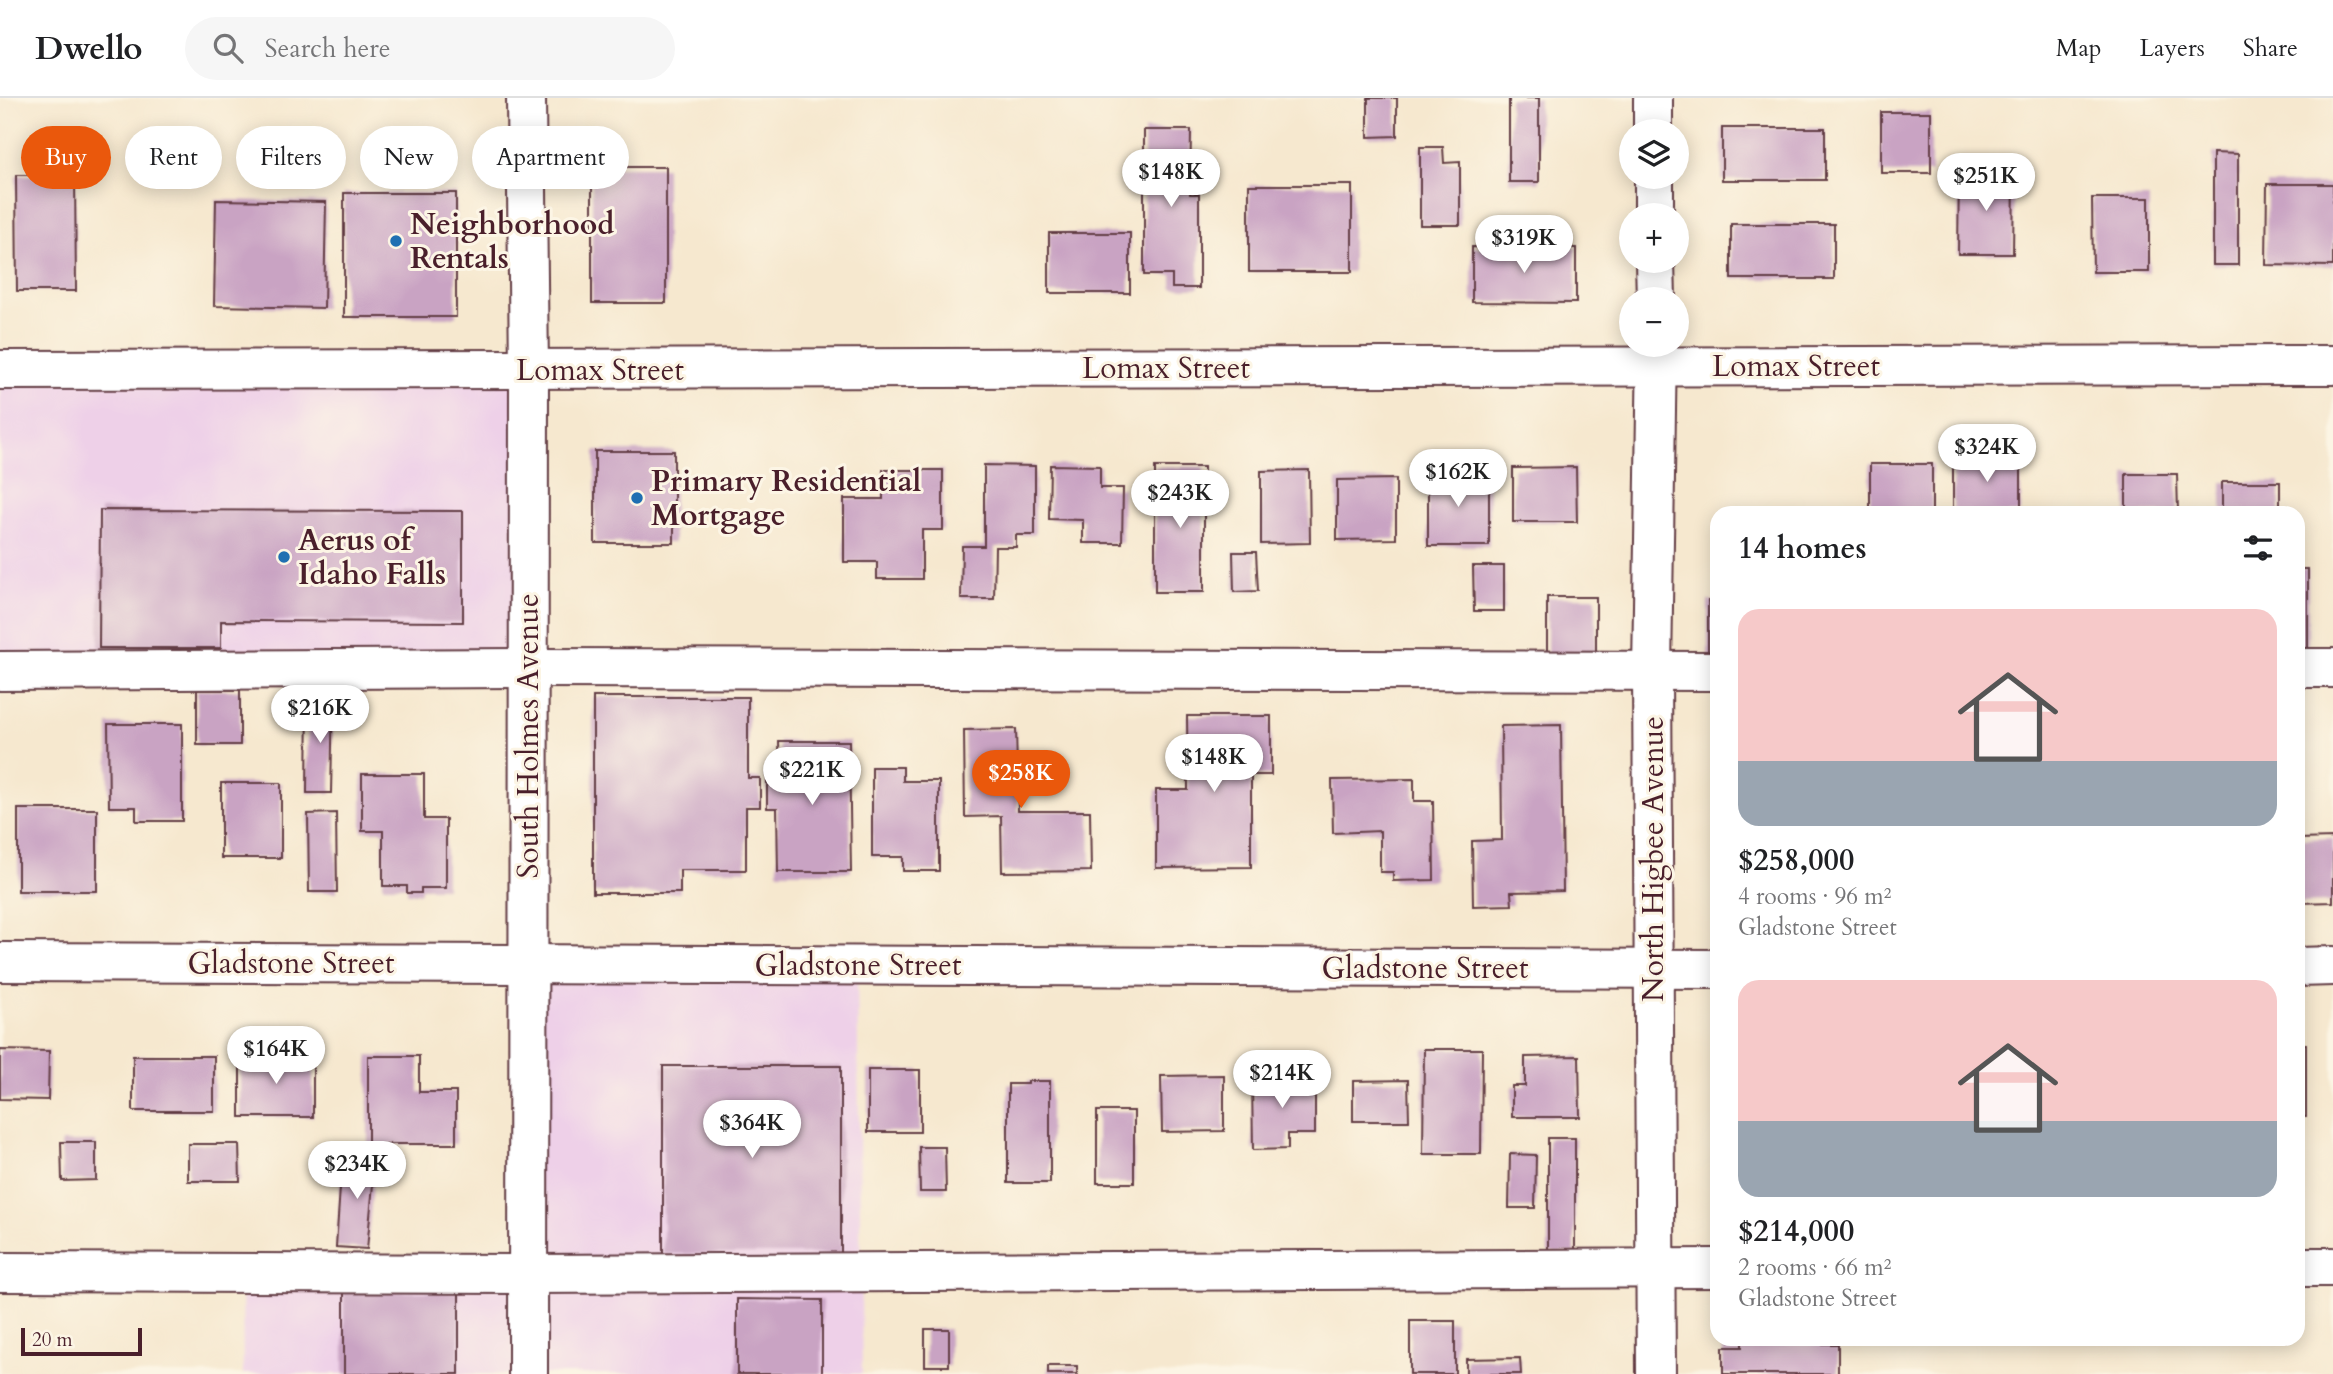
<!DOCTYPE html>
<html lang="en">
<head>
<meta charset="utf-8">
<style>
  :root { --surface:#fff; --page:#f6f6f6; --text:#202124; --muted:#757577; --line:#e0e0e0; --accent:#ea580c }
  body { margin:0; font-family:Cardo,serif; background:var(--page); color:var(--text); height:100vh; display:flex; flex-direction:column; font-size:26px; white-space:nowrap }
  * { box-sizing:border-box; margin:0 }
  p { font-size:23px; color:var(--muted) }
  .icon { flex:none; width:38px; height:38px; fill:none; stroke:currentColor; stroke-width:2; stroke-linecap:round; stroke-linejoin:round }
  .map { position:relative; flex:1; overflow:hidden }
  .side { position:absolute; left:1710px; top:408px; width:595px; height:840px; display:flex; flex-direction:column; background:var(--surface); border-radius:21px; box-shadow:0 4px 18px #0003 }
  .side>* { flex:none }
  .guide { position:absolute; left:21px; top:28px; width:665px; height:63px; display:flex; gap:14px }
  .tools { position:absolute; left:1619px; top:21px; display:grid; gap:14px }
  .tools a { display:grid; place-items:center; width:70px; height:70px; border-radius:50%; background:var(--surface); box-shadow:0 4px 18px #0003; font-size:35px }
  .scale { position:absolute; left:21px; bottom:18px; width:121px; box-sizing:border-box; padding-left:7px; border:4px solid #4a1f2b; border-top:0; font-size:19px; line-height:24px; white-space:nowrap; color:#4a1f2b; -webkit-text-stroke:5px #fcf5e5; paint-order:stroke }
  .price { position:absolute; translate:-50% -60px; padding:0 16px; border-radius:24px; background:#fff; color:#222; font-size:23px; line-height:46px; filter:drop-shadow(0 2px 4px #0008) }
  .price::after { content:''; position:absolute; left:50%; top:42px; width:21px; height:16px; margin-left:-10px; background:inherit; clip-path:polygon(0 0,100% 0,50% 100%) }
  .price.on { background:var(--accent); color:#fff }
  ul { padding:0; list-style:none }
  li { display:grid; align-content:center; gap:14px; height:371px; padding:0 28px }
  li span { display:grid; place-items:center; height:217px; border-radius:21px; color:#555 }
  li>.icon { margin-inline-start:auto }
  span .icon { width:126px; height:126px; fill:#fffc; stroke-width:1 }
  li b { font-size:30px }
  h2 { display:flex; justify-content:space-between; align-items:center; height:84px; padding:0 28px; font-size:30px }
  .pill { padding:0 24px; border-radius:32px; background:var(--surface); box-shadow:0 4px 18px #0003; font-size:24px; line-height:63px }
  .pill.on { background:var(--accent); color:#fff }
  header { display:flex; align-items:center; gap:42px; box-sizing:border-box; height:98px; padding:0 35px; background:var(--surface); border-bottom:2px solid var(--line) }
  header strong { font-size:33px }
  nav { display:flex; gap:38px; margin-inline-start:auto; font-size:24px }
  .search { width:490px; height:63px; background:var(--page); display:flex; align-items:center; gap:18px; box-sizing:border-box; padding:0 24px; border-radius:38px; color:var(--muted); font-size:26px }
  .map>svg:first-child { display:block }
</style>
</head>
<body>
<header>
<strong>Dwello</strong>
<div class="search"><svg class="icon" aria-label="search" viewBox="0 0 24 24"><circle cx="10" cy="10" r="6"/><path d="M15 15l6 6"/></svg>Search here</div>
<nav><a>Map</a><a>Layers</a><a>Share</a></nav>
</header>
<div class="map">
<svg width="2333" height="1276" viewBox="0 0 2333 1276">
  <rect width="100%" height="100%" fill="#fcf5e5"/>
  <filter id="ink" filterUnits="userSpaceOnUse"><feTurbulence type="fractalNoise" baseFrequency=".0143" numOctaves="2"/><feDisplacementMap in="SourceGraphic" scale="14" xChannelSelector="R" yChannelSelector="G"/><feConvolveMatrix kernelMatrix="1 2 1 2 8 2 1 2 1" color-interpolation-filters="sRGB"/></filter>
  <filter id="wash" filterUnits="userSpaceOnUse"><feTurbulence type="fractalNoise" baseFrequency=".00686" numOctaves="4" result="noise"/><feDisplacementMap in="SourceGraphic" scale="28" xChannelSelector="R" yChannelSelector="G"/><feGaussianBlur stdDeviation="1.57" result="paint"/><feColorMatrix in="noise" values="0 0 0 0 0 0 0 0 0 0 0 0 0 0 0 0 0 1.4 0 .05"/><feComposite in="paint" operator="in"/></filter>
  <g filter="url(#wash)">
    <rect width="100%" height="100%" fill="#f6e8cf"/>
    <!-- built -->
    <g fill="#eed0e8">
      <polygon points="0,273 529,273 529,570 0,573"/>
      <polygon points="528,866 857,867 862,1276 243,1276 242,1175 528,1176"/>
    </g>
    <g id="blocks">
      <!-- building -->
      <g fill="#c9a3c3">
        <polygon points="1368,0 1397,0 1397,38 1368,39"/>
        <rect x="1509" y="0" width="30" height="84"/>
        <rect x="1881" y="14" width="50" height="61"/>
        <rect x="1722" y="30" width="103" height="52"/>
        <polygon points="1144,32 1191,32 1190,96 1199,96 1199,190 1172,190 1172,177 1144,177"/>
        <polygon points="1420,49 1443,49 1444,65 1460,64 1460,127 1420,127"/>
        <polygon points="2213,55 2238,56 2238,167 2213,167"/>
        <rect x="592" y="69" width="74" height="136"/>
        <polygon points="1959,75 2014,75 2013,156 1958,156"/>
        <polygon points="16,77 75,77 76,193 17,193"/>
        <polygon points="2267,86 2333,86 2333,168 2266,167"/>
        <rect x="1249" y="87" width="103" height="87"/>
        <rect x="344" y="95" width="112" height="124"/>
        <polygon points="2092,100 2149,100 2149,174 2093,174"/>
        <polygon points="216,102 326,104 324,210 214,208"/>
        <rect x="1731" y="126" width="103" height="55"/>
        <rect x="1049" y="135" width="81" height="60"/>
        <polygon points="1472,149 1576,150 1576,205 1472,204"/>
        <rect x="595" y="353" width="79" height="92"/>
        <rect x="1953" y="357" width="68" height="58"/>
        <rect x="1870" y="366" width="62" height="49"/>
        <polygon points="984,367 1035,368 1035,437 1016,437 1016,449 995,449 994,501 961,501 962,448 984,448"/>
        <polygon points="1050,367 1100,368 1100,390 1123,390 1122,445 1083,445 1083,422 1049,421"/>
        <rect x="1155" y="369" width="49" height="125"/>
        <polygon points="1576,369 1577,424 1513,424 1513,370"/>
        <polygon points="883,372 943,372 943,432 922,432 922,481 877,481 877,464 844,464 844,401 883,401"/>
        <polygon points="1309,372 1310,445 1261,446 1261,373"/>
        <rect x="1428" y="374" width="61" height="74"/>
        <polygon points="2126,376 2177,376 2178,415 2126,415"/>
        <polygon points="1396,381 1396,441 1337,442 1337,382"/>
        <rect x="2222" y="384" width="58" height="31"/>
        <polygon points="100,412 463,413 463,524 221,523 221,550 99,550"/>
        <polygon points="1233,454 1256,454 1258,493 1234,494"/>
        <polygon points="1473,468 1504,468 1504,513 1474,513"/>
        <rect x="2298" y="471" width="10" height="82"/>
        <rect x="1547" y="499" width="49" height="58"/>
        <rect x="1708" y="503" width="9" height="56"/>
        <rect x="197" y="592" width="43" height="55"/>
        <polygon points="308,599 333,599 331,695 307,695"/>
        <polygon points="593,599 748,599 748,680 760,680 760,709 746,709 746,772 680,772 680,795 593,795"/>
        <polygon points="1187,618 1271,618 1271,677 1251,677 1251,769 1156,770 1156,692 1188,692"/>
        <polygon points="108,626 182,626 182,723 136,723 136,709 109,709"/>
        <polygon points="1561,627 1563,793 1511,794 1512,807 1473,808 1472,743 1502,742 1501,628"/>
        <polygon points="1016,631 1018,713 1090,713 1091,773 1002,774 1001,718 965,719 964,632"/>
        <polygon points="779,643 849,643 851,774 778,774 777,710 767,710 767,676 780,676"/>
        <polygon points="872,669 903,669 903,683 939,683 939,773 903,773 903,759 872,759"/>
        <polygon points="362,676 424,676 424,721 446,721 446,790 421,790 421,795 407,795 407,788 383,788 383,733 362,733"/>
        <polygon points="1414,681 1414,703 1433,703 1434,782 1393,783 1393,774 1380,774 1380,733 1333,735 1332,682"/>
        <rect x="221" y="685" width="60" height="75"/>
        <rect x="18" y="711" width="79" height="82"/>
        <polygon points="336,715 337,794 309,794 308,716"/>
        <polygon points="2333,740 2333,804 2298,805 2298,741"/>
        <rect x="2298" y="946" width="8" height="73"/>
        <polygon points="1424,951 1482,951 1481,1056 1423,1056"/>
        <polygon points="0,952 49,953 48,1002 0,1001"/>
        <rect x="133" y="958" width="81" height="55"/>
        <rect x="240" y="958" width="73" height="61"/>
        <polygon points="368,958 419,958 419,994 456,994 456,1046 368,1046"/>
        <polygon points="1579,958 1580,1019 1512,1019 1512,988 1525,988 1525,959"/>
        <rect x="663" y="968" width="178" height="188"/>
        <rect x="868" y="972" width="52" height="62"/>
        <polygon points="1224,977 1224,1033 1162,1034 1161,978"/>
        <polygon points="1315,978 1315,1036 1288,1036 1288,1051 1253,1052 1252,979"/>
        <polygon points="1408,982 1409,1023 1353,1023 1353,983"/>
        <polygon points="1028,983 1050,983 1050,1085 1008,1085 1008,986 1028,986"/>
        <rect x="1097" y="1013" width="37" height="72"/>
        <rect x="1548" y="1040" width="27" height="115"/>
        <polygon points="61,1044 96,1044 96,1082 62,1083"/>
        <polygon points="188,1046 239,1046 240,1083 188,1083"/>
        <polygon points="919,1049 945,1049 946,1094 920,1094"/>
        <polygon points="1510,1056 1536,1057 1535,1110 1509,1110"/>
        <polygon points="342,1060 385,1063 383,1087 373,1086 367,1151 336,1149"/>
        <rect x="344" y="1194" width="115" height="82"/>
        <polygon points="737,1201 822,1202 822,1276 737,1276"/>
        <rect x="1410" y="1223" width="45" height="53"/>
        <rect x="925" y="1231" width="24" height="37"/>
        <polygon points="1742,1241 1783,1241 1783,1246 1838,1246 1838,1276 1723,1276 1723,1249 1742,1249"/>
        <polygon points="1520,1260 1521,1276 1466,1276 1466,1261"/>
        <rect x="1048" y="1268" width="29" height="8"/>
      </g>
    </g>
  </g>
  <g filter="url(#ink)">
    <use href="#blocks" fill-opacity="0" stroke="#643d44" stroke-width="2"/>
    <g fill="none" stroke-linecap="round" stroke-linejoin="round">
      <!-- minor casing -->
      <g stroke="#643d44" stroke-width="42">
        <g id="minor">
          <polyline points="1653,0 1653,33"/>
          <polyline points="1654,79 1654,117"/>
          <polyline points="1655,163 1656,201"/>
          <polyline points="2298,570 2333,570"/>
          <polyline points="0,573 529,570 1717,573"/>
          <polyline points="0,864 1717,871"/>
          <polyline points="2298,869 2333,868"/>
          <polyline points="2298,1169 2333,1169"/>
          <polyline points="0,1174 529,1176 1717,1170"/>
          <polyline points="1656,1276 1652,573 1657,247"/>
        </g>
      </g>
      <!-- major casing -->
      <g stroke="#643d44" stroke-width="42">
        <g id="major">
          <polyline points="526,0 529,273 528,1276"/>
          <polyline points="0,272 2333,267"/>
        </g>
      </g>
      <!-- minor -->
      <use href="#minor" stroke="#fff" stroke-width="38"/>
      <!-- major -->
      <use href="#major" stroke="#fff" stroke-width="38"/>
    </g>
  </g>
  <!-- markers -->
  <g fill="#1f6fb2" stroke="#fcf5e5" stroke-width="2.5">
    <circle cx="396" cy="143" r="7"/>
    <circle cx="637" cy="400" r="7"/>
    <circle cx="284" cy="459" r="7"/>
  </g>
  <g text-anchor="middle" stroke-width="6" stroke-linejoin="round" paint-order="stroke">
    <!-- poi labels -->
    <g font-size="30" font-weight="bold" fill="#4a1f2b" stroke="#fcf5e5" text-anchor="start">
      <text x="410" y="136">Neighborhood<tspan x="410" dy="34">Rentals</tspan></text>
      <text x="651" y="393">Primary Residential<tspan x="651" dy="34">Mortgage</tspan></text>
      <text x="298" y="452">Aerus of<tspan x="298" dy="34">Idaho Falls</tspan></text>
    </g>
    <!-- street labels -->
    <g font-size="30" fill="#4a1f2b" stroke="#fcf5e5">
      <text x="1796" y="278">Lomax Street</text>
      <text x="1166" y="280">Lomax Street</text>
      <text x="600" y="282">Lomax Street</text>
      <text transform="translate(528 638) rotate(-90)" y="10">South Holmes Avenue</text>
      <text transform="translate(1653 761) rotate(-90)" y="10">North Higbee Avenue</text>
      <text x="291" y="875">Gladstone Street</text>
      <text x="858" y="877">Gladstone Street</text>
      <text x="1425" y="880">Gladstone Street</text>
    </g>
  </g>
</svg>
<div class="tools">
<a><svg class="icon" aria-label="layers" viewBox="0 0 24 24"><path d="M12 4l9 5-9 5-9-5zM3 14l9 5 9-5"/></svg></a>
<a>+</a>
<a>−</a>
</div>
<div class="scale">20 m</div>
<b class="price" style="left:1171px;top:111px">$148K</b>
<b class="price" style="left:1986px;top:115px">$251K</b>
<b class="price" style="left:1524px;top:177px">$319K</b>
<b class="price" style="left:1987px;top:386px">$324K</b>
<b class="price" style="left:1458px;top:411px">$162K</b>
<b class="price" style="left:1180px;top:432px">$243K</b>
<b class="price" style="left:320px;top:647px">$216K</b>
<b class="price" style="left:1214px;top:696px">$148K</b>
<b class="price" style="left:812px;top:709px">$221K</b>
<b class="price on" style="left:1021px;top:712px">$258K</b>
<b class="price" style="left:276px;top:988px">$164K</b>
<b class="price" style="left:1282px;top:1012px">$214K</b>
<b class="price" style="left:752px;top:1062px">$364K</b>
<b class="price" style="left:357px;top:1103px">$234K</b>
<div class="guide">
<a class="pill on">Buy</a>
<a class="pill">Rent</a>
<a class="pill">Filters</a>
<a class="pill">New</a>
<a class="pill">Apartment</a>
</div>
<section class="side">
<h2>14 homes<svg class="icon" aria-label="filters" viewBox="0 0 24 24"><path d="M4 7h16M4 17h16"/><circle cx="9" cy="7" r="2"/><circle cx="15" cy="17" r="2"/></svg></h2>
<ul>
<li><span style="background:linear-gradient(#f6c9c9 70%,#9aa5b1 0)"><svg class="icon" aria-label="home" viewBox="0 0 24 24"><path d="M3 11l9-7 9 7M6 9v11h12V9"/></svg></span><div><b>$258,000</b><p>4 rooms · 96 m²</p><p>Gladstone Street</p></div></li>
<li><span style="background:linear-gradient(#f6c9c9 65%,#9aa5b1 0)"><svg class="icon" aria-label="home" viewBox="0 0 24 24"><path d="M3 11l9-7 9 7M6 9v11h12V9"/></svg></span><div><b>$214,000</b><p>2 rooms · 66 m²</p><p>Gladstone Street</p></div></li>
</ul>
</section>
</div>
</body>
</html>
